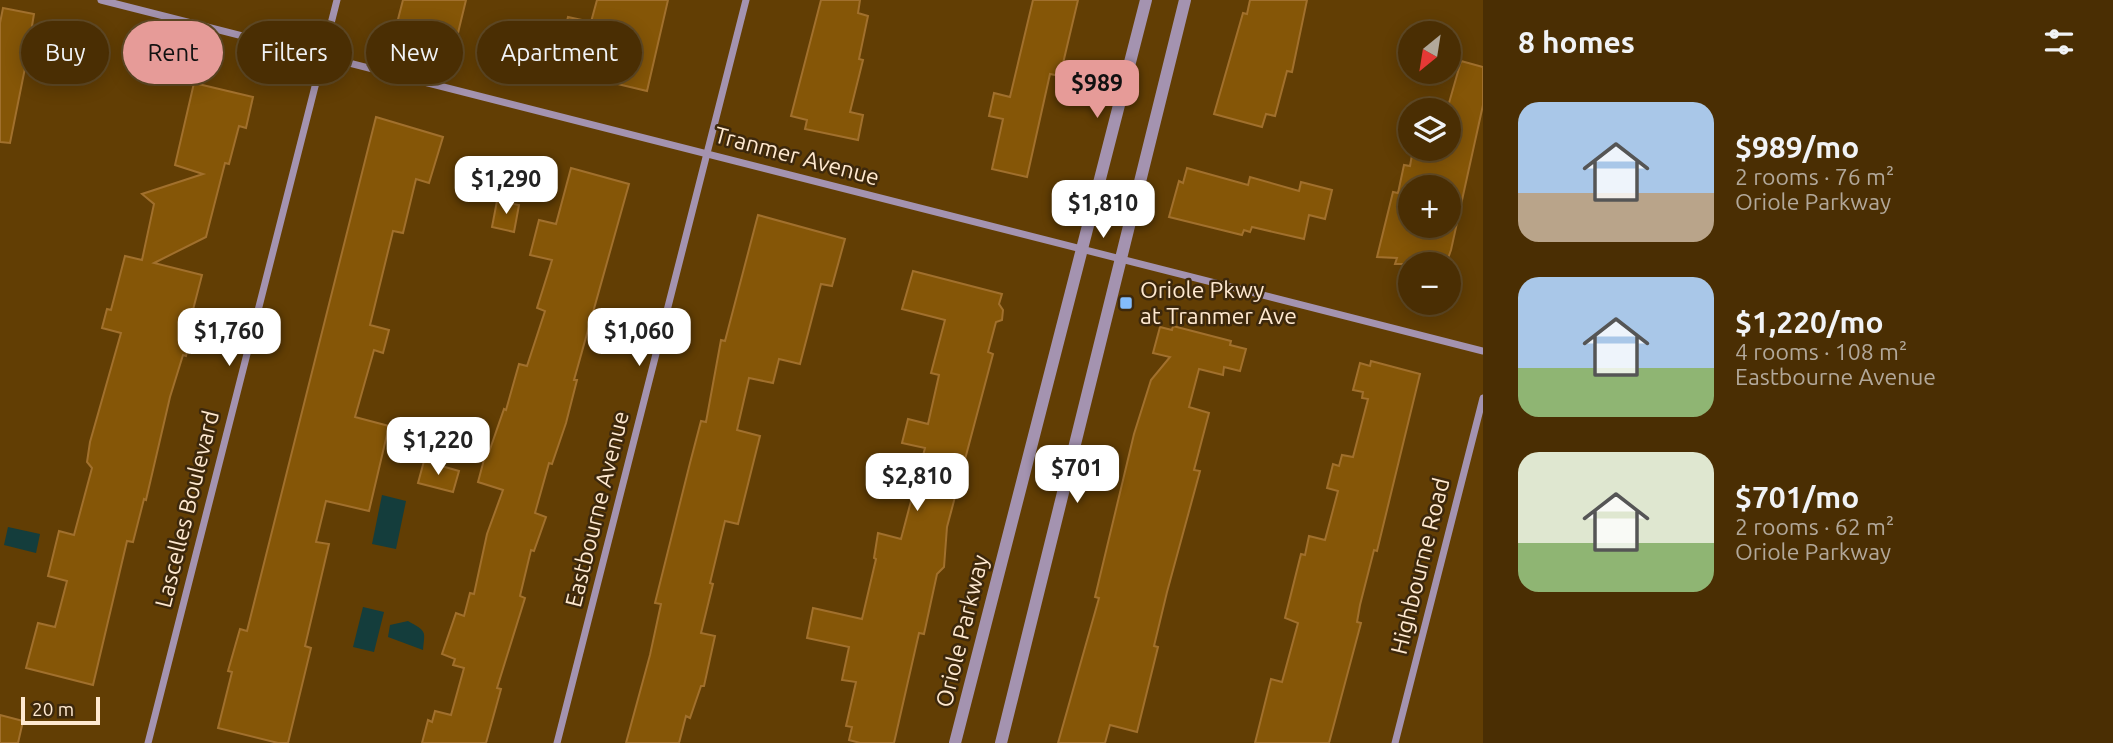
<!DOCTYPE html>
<html lang="en">
<head>
<meta charset="utf-8">
<style>
  :root { --surface:#4a2e03; --page:#51360d; --text:#f1f3f6; --muted:#b2a89a; --line:#614a25; --accent:#e69b98 }
  body { margin:0; font-family:Ubuntu,sans-serif; background:var(--page); color:var(--text); height:100vh; display:flex; flex-direction:column; font-size:26px; white-space:nowrap }
  * { box-sizing:border-box; margin:0 }
  p { font-size:23px; color:var(--muted) }
  .icon { flex:none; width:38px; height:38px; fill:none; stroke:currentColor; stroke-width:2; stroke-linecap:round; stroke-linejoin:round }
  .map { position:relative; flex:1; overflow:hidden }
  .sheet { display:flex; flex-direction:column; background:var(--surface); width:630px }
  .sheet>* { flex:none }
  .hud { position:absolute; left:21px; top:21px; width:665px; height:63px; display:flex; gap:14px }
  .needle { width:46px; rotate:210deg }
  .fabs { position:absolute; left:1398px; top:21px; display:grid; gap:14px }
  .fabs a { display:grid; place-items:center; width:63px; height:63px; border-radius:50%; background:var(--surface); box-shadow:0 4px 18px #0003,0 0 0 2px var(--line); font-size:35px }
  .scale { position:absolute; left:21px; bottom:18px; width:79px; box-sizing:border-box; padding-left:7px; border:4px solid #ffe9d0; border-top:0; font-size:19px; line-height:24px; white-space:nowrap; color:#ffe9d0; -webkit-text-stroke:5px #3d280c; paint-order:stroke }
  .price { position:absolute; translate:-50% -60px; padding:0 16px; border-radius:14px; background:#fff; color:#222; font-size:23px; line-height:46px; filter:drop-shadow(0 2px 4px #0008) }
  .price::after { content:''; position:absolute; left:50%; top:42px; width:21px; height:16px; margin-left:-10px; background:inherit; clip-path:polygon(0 0,100% 0,50% 100%) }
  .price.selected { background:var(--accent); color:#111 }
  ul { padding:0; list-style:none }
  li { display:flex; align-items:center; gap:21px; height:175px; padding:0 35px }
  li span { display:grid; place-items:center; flex:none; width:196px; height:140px; border-radius:21px; color:#555 }
  li>.icon { margin-inline-start:auto }
  span .icon { width:84px; height:84px; fill:#fffc; stroke-width:1 }
  li b { font-size:30px }
  h2 { display:flex; justify-content:space-between; align-items:center; height:84px; padding:0 35px; font-size:30px }
  .tag { padding:0 24px; border-radius:32px; background:var(--surface); box-shadow:0 4px 18px #0003,0 0 0 2px var(--line); font-size:24px; line-height:63px }
  .tag.selected { background:var(--accent); color:#111 }
  main { display:flex; flex:1; min-height:0 }
  .map>svg:first-child { display:block }
</style>
</head>
<body>
<main>
<div class="map">
<svg width="1483" height="743" viewBox="0 0 1483 743">
  <rect width="100%" height="100%" fill="#623e04"/>
  <!-- water -->
  <g fill="#143d3c">
    <polygon points="382,495 406,501 396,549 372,544"/>
    <polygon points="8,527 40,534 36,553 4,545"/>
    <polygon points="363,607 384,612 374,652 353,647"/>
    <path d="M408,621C427,632 425,630 423,650L388,637L390,625Z"/>
  </g>
  <!-- building -->
  <g fill="#855607" stroke="#a1702d" stroke-width="2" fill-rule="evenodd">
    <polygon points="403,0 466,0 457,37 396,27"/>
    <polygon points="597,0 668,0 647,91 609,82 610,74 588,68 592,50 562,43 568,17 591,22"/>
    <polygon points="821,0 860,0 858,13 868,16 859,59 863,60 850,112 863,115 858,140 805,129 807,120 791,116"/>
    <polygon points="1033,0 1078,0 1060,76 1050,74 1027,177 992,169 1003,119 989,116 994,93 1010,97"/>
    <polygon points="1250,0 1307,0 1292,72 1287,71 1275,116 1266,114 1262,127 1214,114 1243,13 1247,14"/>
    <polygon points="3,8 34,14 32,26 43,28 41,38 65,44 59,71 26,63 10,143 0,142 0,23"/>
    <path d="M1461,61L1483,67V105L1451,250L1446,264H1395L1397,258L1377,257L1393,192L1398,193L1404,165L1410,166L1412,155L1435,159L1437,149H1449L1447,110ZM1410,187H1449V226H1410Z"/>
    <polygon points="194,83 253,97 246,128 239,126 229,164 225,163 206,237 154,263 202,275 187,333 191,334 186,356 183,355 170,397 146,500 144,499 133,542 127,541 93,685 26,668 38,623 55,627 67,581 48,576 59,531 74,535 92,468 87,462 90,442 121,333 102,328 107,309 111,310 125,256 142,260 154,204 142,194 203,174 175,165"/>
    <polygon points="376,117 443,137 429,183 416,179 403,233 393,231 370,325 389,330 383,353 374,350 355,417 389,426 369,511 326,501 316,542 329,544 305,646 311,648 288,743 278,743 218,728 232,672 228,671 240,629 247,631"/>
    <polygon points="571,168 629,184 574,380 577,380 566,423 552,464 549,463 535,513 546,517 534,551 531,550 520,596 525,598 497,688 501,689 486,743 422,743 428,720 432,722 435,711 451,715 464,668 453,665 455,659 442,654 456,613 464,616 470,593 474,594 487,534 503,490 478,482 486,452 489,452 504,409 506,410 519,364 527,366 545,311 537,308 552,260 530,255 539,220 556,224"/>
    <polygon points="1187,168 1248,185 1250,177 1299,191 1301,182 1332,190 1325,219 1309,215 1304,239 1252,227 1250,232 1244,230 1242,235 1169,217 1179,181 1183,183"/>
    <polygon points="497,201 519,205 514,232 492,227"/>
    <polygon points="758,215 845,239 832,286 821,284 800,364 779,359 773,383 749,378 737,430 760,436 738,524 725,521 710,583 713,584 701,633 715,636 704,686 701,686 690,718 686,716 679,743 626,743 650,655 661,604 655,603 690,463 701,421 706,422 721,340 725,341"/>
    <polygon points="913,271 1002,294 999,304 1003,310 1002,320 996,322 988,352 993,354 947,527 944,567 937,574 924,634 919,633 894,743 860,743 849,740 852,727 846,726 856,682 842,680 849,647 807,638 813,608 862,619 876,559 874,558 878,533 901,539 925,448 902,443 908,419 928,424 939,375 931,373 945,320 902,309"/>
    <polygon points="1173,326 1231,341 1230,345 1246,349 1240,371 1224,367 1223,375 1199,369 1189,407 1209,413 1194,470 1200,471 1167,592 1154,646 1158,647 1137,732 1110,725 1105,743 1058,743 1099,598 1095,597 1134,434 1151,380 1170,357 1153,353 1160,327 1172,330"/>
    <polygon points="1371,361 1420,374 1377,551 1374,550 1360,605 1357,622 1361,623 1329,743 1255,743 1271,679 1282,682 1298,623 1285,618 1301,554 1305,555 1309,536 1325,540 1338,491 1327,488 1333,464 1339,466 1342,455 1353,457 1368,399 1362,398 1363,392 1353,390 1360,363 1370,366"/>
    <polygon points="424,461 459,471 453,492 418,483"/>
    <polygon points="0,715 23,721 18,743 0,743"/>
  </g>
  <g fill="none" stroke-linecap="round" stroke-linejoin="round">
    <!-- minor -->
    <g stroke="#a493b0" stroke-width="7">
      <polyline points="101,0 1483,351"/>
      <polyline points="148,743 337,0"/>
      <polyline points="557,743 746,0"/>
      <polyline points="1395,743 1483,398"/>
    </g>
    <!-- tertiary -->
    <g stroke="#a493b0" stroke-width="12">
      <polyline points="955,743 1146,0"/>
      <polyline points="1001,743 1185,0"/>
    </g>
  </g>
  <!-- markers -->
  <rect fill="#83bcfb" stroke="#3d280c" stroke-width="2.5" x="1119" y="296" width="14" height="14" rx="3.5"/>
  <g text-anchor="middle" stroke-width="5" stroke-linejoin="round" paint-order="stroke">
    <!-- street labels -->
    <g font-size="23" fill="#ffe9d0" stroke="#3d280c">
      <text transform="translate(797 156) rotate(15)" y="8">Tranmer Avenue</text>
      <text transform="translate(187 509) rotate(-76)" y="8">Lascelles Boulevard</text>
      <text transform="translate(597 509) rotate(-76)" y="8">Eastbourne Avenue</text>
      <text transform="translate(1420 566) rotate(-76)" y="8">Highbourne Road</text>
      <text transform="translate(962 631) rotate(-76)" y="8">Oriole Parkway</text>
    </g>
    <!-- poi labels -->
    <g font-size="23" fill="#ffe9d0" stroke="#3d280c" text-anchor="start">
      <text x="1140" y="298">Oriole Pkwy<tspan x="1140" dy="26">at Tranmer Ave</tspan></text>
    </g>
  </g>
</svg>
<div class="fabs">
<a><svg class="needle" viewBox="-14 -14 28 28"><path d="M0-13l5 13h-10z" fill="#e53935"/><path d="M0 13l5-13h-10z" fill="#b2a89a"/></svg></a>
<a><svg class="icon" aria-label="layers" viewBox="0 0 24 24"><path d="M12 4l9 5-9 5-9-5zM3 14l9 5 9-5"/></svg></a>
<a>+</a>
<a>−</a>
</div>
<div class="scale">20 m</div>
<b class="price selected" style="left:1097px;top:120px">$989</b>
<b class="price" style="left:506px;top:216px">$1,290</b>
<b class="price" style="left:1103px;top:240px">$1,810</b>
<b class="price" style="left:229px;top:368px">$1,760</b>
<b class="price" style="left:639px;top:368px">$1,060</b>
<b class="price" style="left:438px;top:477px">$1,220</b>
<b class="price" style="left:1077px;top:505px">$701</b>
<b class="price" style="left:917px;top:513px">$2,810</b>
<div class="hud">
<a class="tag">Buy</a>
<a class="tag selected">Rent</a>
<a class="tag">Filters</a>
<a class="tag">New</a>
<a class="tag">Apartment</a>
</div>
</div>
<section class="sheet">
<h2>8 homes<svg class="icon" aria-label="filters" viewBox="0 0 24 24"><path d="M4 7h16M4 17h16"/><circle cx="9" cy="7" r="2"/><circle cx="15" cy="17" r="2"/></svg></h2>
<ul>
<li><span style="background:linear-gradient(#a9c7e8 65%,#b9a48a 0)"><svg class="icon" aria-label="home" viewBox="0 0 24 24"><path d="M3 11l9-7 9 7M6 9v11h12V9"/></svg></span><div><b>$989/mo</b><p>2 rooms · 76 m²</p><p>Oriole Parkway</p></div></li>
<li><span style="background:linear-gradient(#a9c7e8 65%,#8fb573 0)"><svg class="icon" aria-label="home" viewBox="0 0 24 24"><path d="M3 11l9-7 9 7M6 9v11h12V9"/></svg></span><div><b>$1,220/mo</b><p>4 rooms · 108 m²</p><p>Eastbourne Avenue</p></div></li>
<li><span style="background:linear-gradient(#dfe7d0 65%,#8fb573 0)"><svg class="icon" aria-label="home" viewBox="0 0 24 24"><path d="M3 11l9-7 9 7M6 9v11h12V9"/></svg></span><div><b>$701/mo</b><p>2 rooms · 62 m²</p><p>Oriole Parkway</p></div></li>
</ul>
</section>
</main>
</body>
</html>
